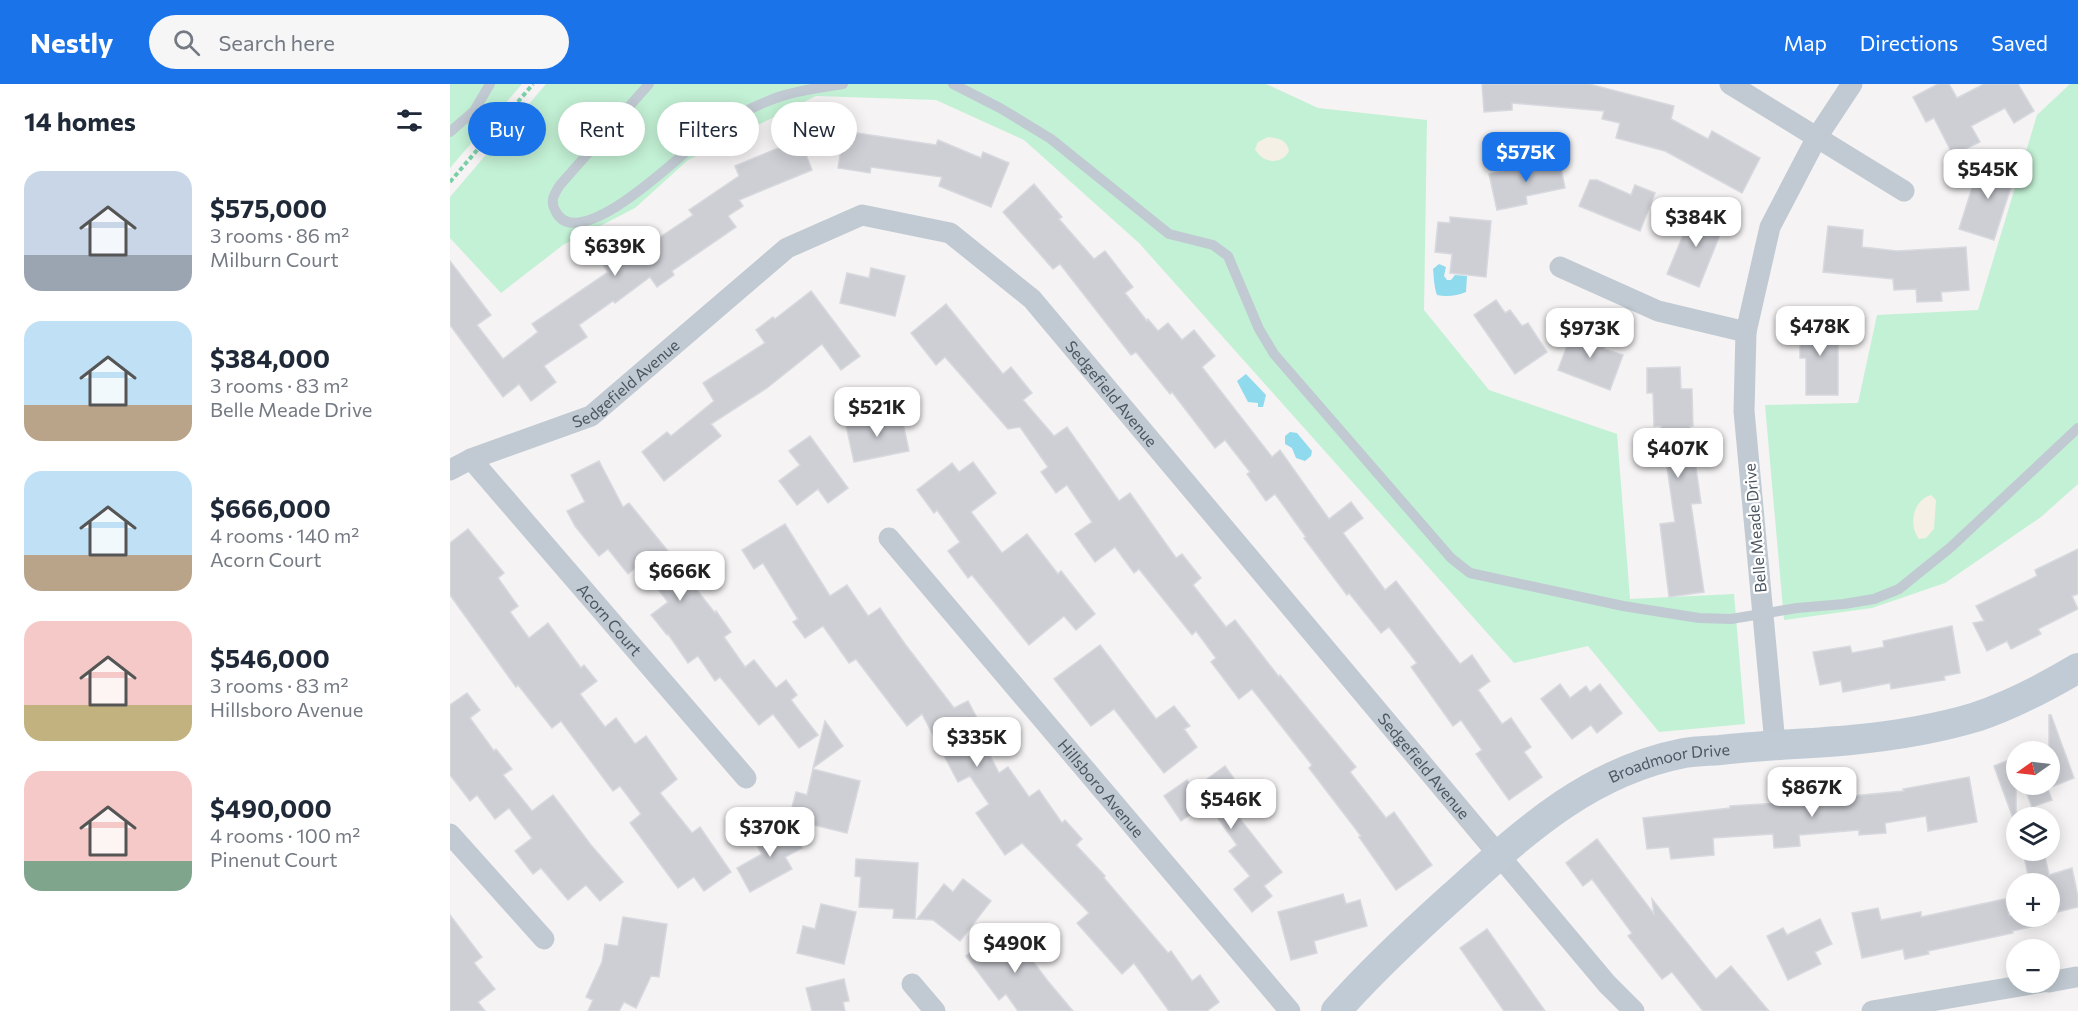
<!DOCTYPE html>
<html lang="en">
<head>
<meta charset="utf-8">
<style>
  :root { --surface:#fff; --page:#f6f6f7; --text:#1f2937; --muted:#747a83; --accent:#1a73e8 }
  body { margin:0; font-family:Commissioner,sans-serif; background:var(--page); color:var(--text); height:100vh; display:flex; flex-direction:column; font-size:22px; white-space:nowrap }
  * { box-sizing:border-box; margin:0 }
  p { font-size:20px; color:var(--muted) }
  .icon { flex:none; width:33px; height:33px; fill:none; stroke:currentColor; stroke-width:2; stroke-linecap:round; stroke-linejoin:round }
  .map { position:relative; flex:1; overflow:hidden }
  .panel { display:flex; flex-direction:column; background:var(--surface); width:450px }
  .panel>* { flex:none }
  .banner { position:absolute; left:18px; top:18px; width:570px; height:54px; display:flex; gap:12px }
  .needle { width:39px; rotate:256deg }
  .tools { position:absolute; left:1556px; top:657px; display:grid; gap:12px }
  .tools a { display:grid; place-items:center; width:54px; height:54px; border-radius:50%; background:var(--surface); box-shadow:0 3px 15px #0003; font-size:30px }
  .price { position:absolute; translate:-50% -51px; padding:0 14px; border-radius:12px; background:#fff; color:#222; font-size:20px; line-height:39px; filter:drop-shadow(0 2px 3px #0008) }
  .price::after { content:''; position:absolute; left:50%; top:36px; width:18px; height:14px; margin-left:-9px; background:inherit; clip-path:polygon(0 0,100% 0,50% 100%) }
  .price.selected { background:var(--accent); color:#fff }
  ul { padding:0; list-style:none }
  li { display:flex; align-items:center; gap:18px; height:150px; padding:0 24px }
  li span { display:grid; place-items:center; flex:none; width:168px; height:120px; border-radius:18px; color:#555 }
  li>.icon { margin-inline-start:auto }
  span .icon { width:72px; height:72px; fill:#fffc; stroke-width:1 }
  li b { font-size:26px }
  h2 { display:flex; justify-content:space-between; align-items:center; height:72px; padding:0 24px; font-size:26px }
  .tag { padding:0 21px; border-radius:27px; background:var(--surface); box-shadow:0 3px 15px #0003; font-size:21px; line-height:54px }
  .tag.selected { background:var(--accent); color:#fff }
  header { display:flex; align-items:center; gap:36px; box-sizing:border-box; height:84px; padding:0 30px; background:var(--accent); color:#fff }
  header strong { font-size:28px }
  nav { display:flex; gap:33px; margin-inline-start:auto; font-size:21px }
  .search { width:420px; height:54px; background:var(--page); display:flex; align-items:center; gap:15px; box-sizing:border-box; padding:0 21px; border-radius:33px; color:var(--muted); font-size:22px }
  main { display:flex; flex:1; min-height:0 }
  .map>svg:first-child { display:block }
</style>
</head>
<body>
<header>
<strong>Nestly</strong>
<div class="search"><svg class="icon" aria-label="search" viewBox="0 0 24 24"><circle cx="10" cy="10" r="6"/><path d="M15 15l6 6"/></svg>Search here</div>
<nav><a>Map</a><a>Directions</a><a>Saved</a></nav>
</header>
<main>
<section class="panel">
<h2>14 homes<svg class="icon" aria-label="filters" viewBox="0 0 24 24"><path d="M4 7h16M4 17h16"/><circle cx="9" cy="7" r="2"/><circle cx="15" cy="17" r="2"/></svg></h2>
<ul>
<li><span style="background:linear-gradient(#c9d6e8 70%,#9aa5b1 0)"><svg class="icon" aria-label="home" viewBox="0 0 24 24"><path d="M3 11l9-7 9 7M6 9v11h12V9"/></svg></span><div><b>$575,000</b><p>3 rooms · 86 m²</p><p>Milburn Court</p></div></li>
<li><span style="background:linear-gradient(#bfe0f5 70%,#b9a48a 0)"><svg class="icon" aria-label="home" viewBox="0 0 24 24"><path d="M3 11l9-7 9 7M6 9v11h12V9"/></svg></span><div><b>$384,000</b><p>3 rooms · 83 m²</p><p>Belle Meade Drive</p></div></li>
<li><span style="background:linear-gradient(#bfe0f5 70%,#b9a48a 0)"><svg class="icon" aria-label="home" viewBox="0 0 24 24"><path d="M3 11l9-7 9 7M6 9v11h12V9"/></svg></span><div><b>$666,000</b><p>4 rooms · 140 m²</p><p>Acorn Court</p></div></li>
<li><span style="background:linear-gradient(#f6c9c9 70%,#c2b280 0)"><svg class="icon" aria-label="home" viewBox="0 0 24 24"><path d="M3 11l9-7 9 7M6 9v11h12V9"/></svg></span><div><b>$546,000</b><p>3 rooms · 83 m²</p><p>Hillsboro Avenue</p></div></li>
<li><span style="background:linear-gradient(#f6c9c9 75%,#7fa58c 0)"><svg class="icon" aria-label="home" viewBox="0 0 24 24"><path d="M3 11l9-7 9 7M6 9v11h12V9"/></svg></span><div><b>$490,000</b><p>4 rooms · 100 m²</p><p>Pinenut Court</p></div></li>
</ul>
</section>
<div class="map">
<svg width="1628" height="927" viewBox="0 0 1628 927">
  <rect width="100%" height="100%" fill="#f5f3f3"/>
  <!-- green -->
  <g fill="#c3f1d5">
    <polygon points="0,0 72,0 0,84"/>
    <polygon points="96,0 816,0 868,24 977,36 974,226 1039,306 1167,350 1180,515 1284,510 1295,640 1209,648 1138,562 1064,579 689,159 574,56 486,16 366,12 238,76 185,124 113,161 51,209 0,154 0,113"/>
    <polygon points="1620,0 1628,0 1628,400 1591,433 1495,499 1422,524 1334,536 1315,321 1408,319 1427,231 1528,226 1587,31"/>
  </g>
  <!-- sand -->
  <g fill="#f5f0e5">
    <path d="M818,53C829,54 837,56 839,67C831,82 812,79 805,65L808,58Z"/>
    <path d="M1481,411L1486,416L1484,445L1476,454L1469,455C1458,441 1463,416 1481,411Z"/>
  </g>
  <!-- water -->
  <g fill="#90daee">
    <path d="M989,180L996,183L994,192L997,196H1001L1005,191L1017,192L1016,208C1007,212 996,213 987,211C984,203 984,194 983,185Z"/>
    <polygon points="796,290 816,311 813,323 808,323 808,319 798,318 787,297"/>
    <polygon points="840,348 847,349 862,367 861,372 855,377 846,374 842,364 835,360 835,352"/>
  </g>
  <!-- building -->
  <g fill="#cdcfd5" stroke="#d7d9de" stroke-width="1.5">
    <polygon points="1032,0 1139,0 1224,22 1221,35 1258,55 1262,47 1310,74 1292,109 1215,67 1166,54 1170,39 1152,35 1154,27 1062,19 1062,26 1034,28"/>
    <polygon points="1488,0 1499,0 1507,14 1534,0 1568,0 1584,27 1564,39 1555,24 1521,42 1530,58 1503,71 1484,34 1476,38 1463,13"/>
    <polygon points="394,47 486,61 488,56 531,74 533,68 559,79 541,123 489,102 492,93 421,83 420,89 388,84"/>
    <polygon points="350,55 362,86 289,116 293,122 278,132 286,143 222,187 224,191 207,203 200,193 165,219 163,217 129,241 137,253 94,282 106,298 81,317 69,300 53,313 0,241 0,177 41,231 27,241 53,275 88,248 82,240 158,188 152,179 194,149 201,159 243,131 239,126 289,92 285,82"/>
    <polygon points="1109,75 1115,104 1076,112 1077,120 1047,126 1039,90"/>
    <polygon points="1531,76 1566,87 1544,156 1509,145"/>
    <polygon points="1140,96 1147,96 1181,111 1185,101 1205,109 1190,147 1129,122"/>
    <polygon points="584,100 612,133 609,135 644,175 655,167 683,203 675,209 697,237 698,235 708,247 718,239 732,256 744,246 765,272 752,283 822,373 830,366 879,435 901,418 913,434 893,449 935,506 946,497 1010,580 1022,571 1040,597 1028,606 1052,640 1061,634 1081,663 1074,668 1092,693 1059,716 1026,670 1032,666 1011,636 1003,642 961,583 967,579 939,543 931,549 899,509 897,511 854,454 856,453 825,410 816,417 797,390 800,388 775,356 765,364 722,308 720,310 686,268 681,271 610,180 603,185 553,128"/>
    <polygon points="1244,125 1275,138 1249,203 1217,190"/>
    <polygon points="1000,133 1041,137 1036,193 1000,189 1002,170 985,168 988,138 1000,139"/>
    <polygon points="1378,142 1413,146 1412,163 1447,167 1516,163 1519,206 1491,208 1492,217 1467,218 1466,205 1444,206 1443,195 1373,188"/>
    <polygon points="421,184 455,192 445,232 390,219 397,189 419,194"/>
    <polygon points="361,207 410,272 391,286 372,260 317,304 261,340 271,352 214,397 192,368 217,348 221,352 264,317 253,299 315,259 306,246 323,233 325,235"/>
    <polygon points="1046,216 1055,229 1060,226 1072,242 1078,239 1097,268 1065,290 1024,231"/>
    <polygon points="496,220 553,290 561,283 582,309 573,316 604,352 617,343 669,417 680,409 726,474 732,470 751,494 743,501 776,543 785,536 829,593 830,591 906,683 900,688 936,734 944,728 982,781 946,806 909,753 911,752 859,684 862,681 802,605 789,615 761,578 766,574 746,547 742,551 689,485 684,489 665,463 645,478 625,450 642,438 617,401 606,409 591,388 598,383 570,343 558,345 495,273 486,281 461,249"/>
    <polygon points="1350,239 1388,239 1388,311 1356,311 1356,274 1350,274"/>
    <polygon points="1124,243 1158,255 1154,265 1173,271 1160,306 1108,286"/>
    <polygon points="1230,283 1231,305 1242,305 1243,342 1240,342 1251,419 1241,420 1254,508 1219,513 1210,440 1225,438 1211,342 1204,342 1203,309 1197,309 1197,284"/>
    <polygon points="451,330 459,367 404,378 396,341"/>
    <polygon points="360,352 398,404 378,419 368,405 347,421 329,397 350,381 339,367"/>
    <polygon points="149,377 173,423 179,419 226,477 235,470 249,488 239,496 265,529 266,527 281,548 274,553 295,583 304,576 326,604 336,596 347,611 341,616 368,651 349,664 323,630 309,641 270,593 265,597 248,572 238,579 218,550 217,551 201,531 218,518 189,481 178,490 158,465 149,472 125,442 117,427 135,418 121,391"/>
    <polygon points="523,378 546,409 521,428 552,469 577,450 608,490 611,487 645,530 626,546 614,532 579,561 522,491 518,494 498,467 510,458 487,426 484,429 467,406 502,379 509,388"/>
    <polygon points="335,440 380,512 397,501 418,532 430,524 455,560 504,624 518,617 528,636 523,639 549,689 558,683 579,713 589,706 612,739 615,736 632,755 626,761 655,792 654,794 718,869 721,867 742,897 750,891 769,918 757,927 719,927 684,879 672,890 627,839 639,829 572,759 555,771 526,729 539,720 520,692 508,698 472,630 457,642 406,575 399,579 373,542 355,554 343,538 348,535 313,479 304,485 292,466"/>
    <polygon points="18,445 54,489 48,494 68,522 60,528 79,554 98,539 131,584 134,581 147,597 130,610 155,643 166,634 185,660 196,652 227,695 210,709 242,749 250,743 281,788 254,807 244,793 228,804 180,739 191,730 170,702 163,707 111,637 102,644 68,601 66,603 0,511 0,459"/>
    <polygon points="1628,465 1628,510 1622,512 1628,525 1588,545 1591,550 1561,565 1557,557 1537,567 1523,539 1534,537 1526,522 1587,492 1585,486"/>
    <polygon points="1502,542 1510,589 1494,592 1495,596 1441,605 1440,599 1393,608 1391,597 1370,601 1363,568 1400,562 1402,569 1434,563 1433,557"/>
    <polygon points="650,561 706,635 724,622 740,642 734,645 747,663 714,689 664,625 641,642 604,595"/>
    <polygon points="1110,600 1120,614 1136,602 1140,608 1150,600 1172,629 1147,649 1141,641 1122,655 1091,615"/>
    <polygon points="17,609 30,626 20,634 44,667 46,665 62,685 53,691 82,727 103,711 141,761 173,798 150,817 136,801 118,816 91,784 83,790 65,767 82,754 59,724 45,735 27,711 20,717 0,691 0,621"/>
    <polygon points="1599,631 1601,631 1624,694 1599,704"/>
    <polygon points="375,637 393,662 363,684"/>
    <polygon points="1566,673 1566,737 1564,737 1544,682"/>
    <polygon points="775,682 805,724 790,735 832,788 814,802 822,812 802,828 784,805 800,792 779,767 787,761 757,719 731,737 714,712 737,696 743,705"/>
    <polygon points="363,685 410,697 397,749 339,735 346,708 357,711"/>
    <polygon points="1519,693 1527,738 1478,747 1476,732 1435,739 1436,749 1409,751 1409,746 1349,751 1350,762 1324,764 1323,750 1263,754 1264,771 1221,775 1219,763 1197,765 1193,734 1280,724 1280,722 1346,718 1347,722 1403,717 1402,712 1454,707 1453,705"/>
    <polygon points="1573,700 1596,700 1602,716 1582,723"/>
    <polygon points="338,739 352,764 335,773 342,785 300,808 287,784 312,770 304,757"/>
    <polygon points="1147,755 1204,830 1202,815 1266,895 1281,882 1319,927 1253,927 1222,888 1212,895 1178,852 1182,849 1142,795 1133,802 1116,779"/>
    <polygon points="1594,768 1599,791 1622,784 1628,813 1628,823 1599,830 1599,800 1580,800 1574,772"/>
    <polygon points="406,775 468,779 465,835 443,834 444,825 409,823 411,793 405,792"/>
    <polygon points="513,795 541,817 510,857 483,836 467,835 494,800 503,808"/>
    <polygon points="893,810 896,820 910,816 917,842 864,857 867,869 841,876 828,828"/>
    <polygon points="1555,815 1559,832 1594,832 1595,840 1562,847 1563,849 1478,867 1479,870 1455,875 1453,865 1412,874 1402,829 1428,824 1431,836 1471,828 1471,833"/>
    <polygon points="371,820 406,828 394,880 347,869 353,842 365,845"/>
    <polygon points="0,831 32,873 24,879 45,905 28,918 35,927 0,927"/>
    <polygon points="173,833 217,840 209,893 201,892 186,924 174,918 169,927 138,927 143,916 136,913 152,878 155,860 168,862"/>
    <polygon points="1370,835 1382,860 1365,868 1371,880 1338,896 1317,852 1333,844 1337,851"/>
    <polygon points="556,841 597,896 623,927 568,927 556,910 549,916 516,872"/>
    <polygon points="1037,845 1095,927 1054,927 1010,864"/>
    <polygon points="394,895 399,917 393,918 395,927 362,927 356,904"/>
  </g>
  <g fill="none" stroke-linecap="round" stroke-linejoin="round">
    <!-- path -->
    <polyline stroke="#7ad0a6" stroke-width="4" stroke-dasharray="4.5 3" stroke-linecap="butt" points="0,98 83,0"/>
    <!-- lane -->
    <g stroke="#c1cad2" stroke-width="10">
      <path d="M199,0L110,101C104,110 100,117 105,126C126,175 233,69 253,53C263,45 274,39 284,33C300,25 321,14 339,10C356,5 375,3 393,0"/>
      <polyline points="503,0 550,24 601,55 719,150 763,161 778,172 809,245 824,270 1001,474 1020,489 1173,522 1249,534 1281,535 1347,524 1394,520 1424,515 1449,505 1501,463 1628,344"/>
      <polyline points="0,48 24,27 40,0"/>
    </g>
    <!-- street -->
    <g stroke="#c1cad2" stroke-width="21">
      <polyline points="1280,0 1454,107"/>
      <polyline points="1110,183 1208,227 1296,248"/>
      <path id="s1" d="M21,375L296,694"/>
      <path id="s2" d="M0,386L21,375L141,332L337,164L412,131L500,149L582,215L1157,900L1184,927"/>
      <path id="s3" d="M439,454L840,927"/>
      <polyline points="1325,660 1294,327 1296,248 1320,143 1367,53 1402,0"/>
      <polyline points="0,750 94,855"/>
      <polyline points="1599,898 1626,893"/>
      <polyline points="462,900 485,927"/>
      <polyline points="1422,927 1593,898"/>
    </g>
    <!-- secondary -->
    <path stroke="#c1cbd6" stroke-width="30" id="s4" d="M886,927C922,886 962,849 1002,813C1073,749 1137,688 1234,669C1246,667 1258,667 1270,666C1314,661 1358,660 1401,656C1443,652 1486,645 1526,633C1562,621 1596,603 1628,584"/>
  </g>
  <g text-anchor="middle" stroke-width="4.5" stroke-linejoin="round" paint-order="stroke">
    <!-- street labels -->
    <g font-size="16" fill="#4a5661" stroke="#fff">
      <text dy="6" stroke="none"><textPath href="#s2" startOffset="198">Sedgefield Avenue</textPath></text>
      <text dy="6" stroke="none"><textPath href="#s2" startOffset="810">Sedgefield Avenue</textPath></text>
      <text transform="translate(1305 444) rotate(-95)" y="6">Belle Meade Drive</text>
      <text dy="6" stroke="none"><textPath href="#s1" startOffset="212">Acorn Court</textPath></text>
      <text dy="6" stroke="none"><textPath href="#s4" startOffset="423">Broadmoor Drive</textPath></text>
      <text dy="6" stroke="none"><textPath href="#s2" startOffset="1296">Sedgefield Avenue</textPath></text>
      <text dy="6" stroke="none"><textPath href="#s3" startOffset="328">Hillsboro Avenue</textPath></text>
    </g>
  </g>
</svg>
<div class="tools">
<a><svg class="needle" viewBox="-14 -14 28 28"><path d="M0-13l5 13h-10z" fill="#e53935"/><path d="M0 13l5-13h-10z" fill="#747a83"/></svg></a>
<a><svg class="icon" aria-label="layers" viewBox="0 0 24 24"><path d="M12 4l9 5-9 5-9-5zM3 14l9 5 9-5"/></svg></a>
<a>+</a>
<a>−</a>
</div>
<b class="price selected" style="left:1076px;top:99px">$575K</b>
<b class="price" style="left:1538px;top:116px">$545K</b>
<b class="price" style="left:1246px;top:164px">$384K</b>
<b class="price" style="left:165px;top:193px">$639K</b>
<b class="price" style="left:1370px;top:273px">$478K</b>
<b class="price" style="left:1140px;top:275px">$973K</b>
<b class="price" style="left:427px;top:354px">$521K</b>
<b class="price" style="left:1228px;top:395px">$407K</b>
<b class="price" style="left:230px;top:518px">$666K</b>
<b class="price" style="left:527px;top:684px">$335K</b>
<b class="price" style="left:1362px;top:734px">$867K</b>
<b class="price" style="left:781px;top:746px">$546K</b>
<b class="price" style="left:320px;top:774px">$370K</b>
<b class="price" style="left:565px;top:890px">$490K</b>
<div class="banner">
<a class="tag selected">Buy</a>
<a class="tag">Rent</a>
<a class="tag">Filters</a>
<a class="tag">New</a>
</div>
</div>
</main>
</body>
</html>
